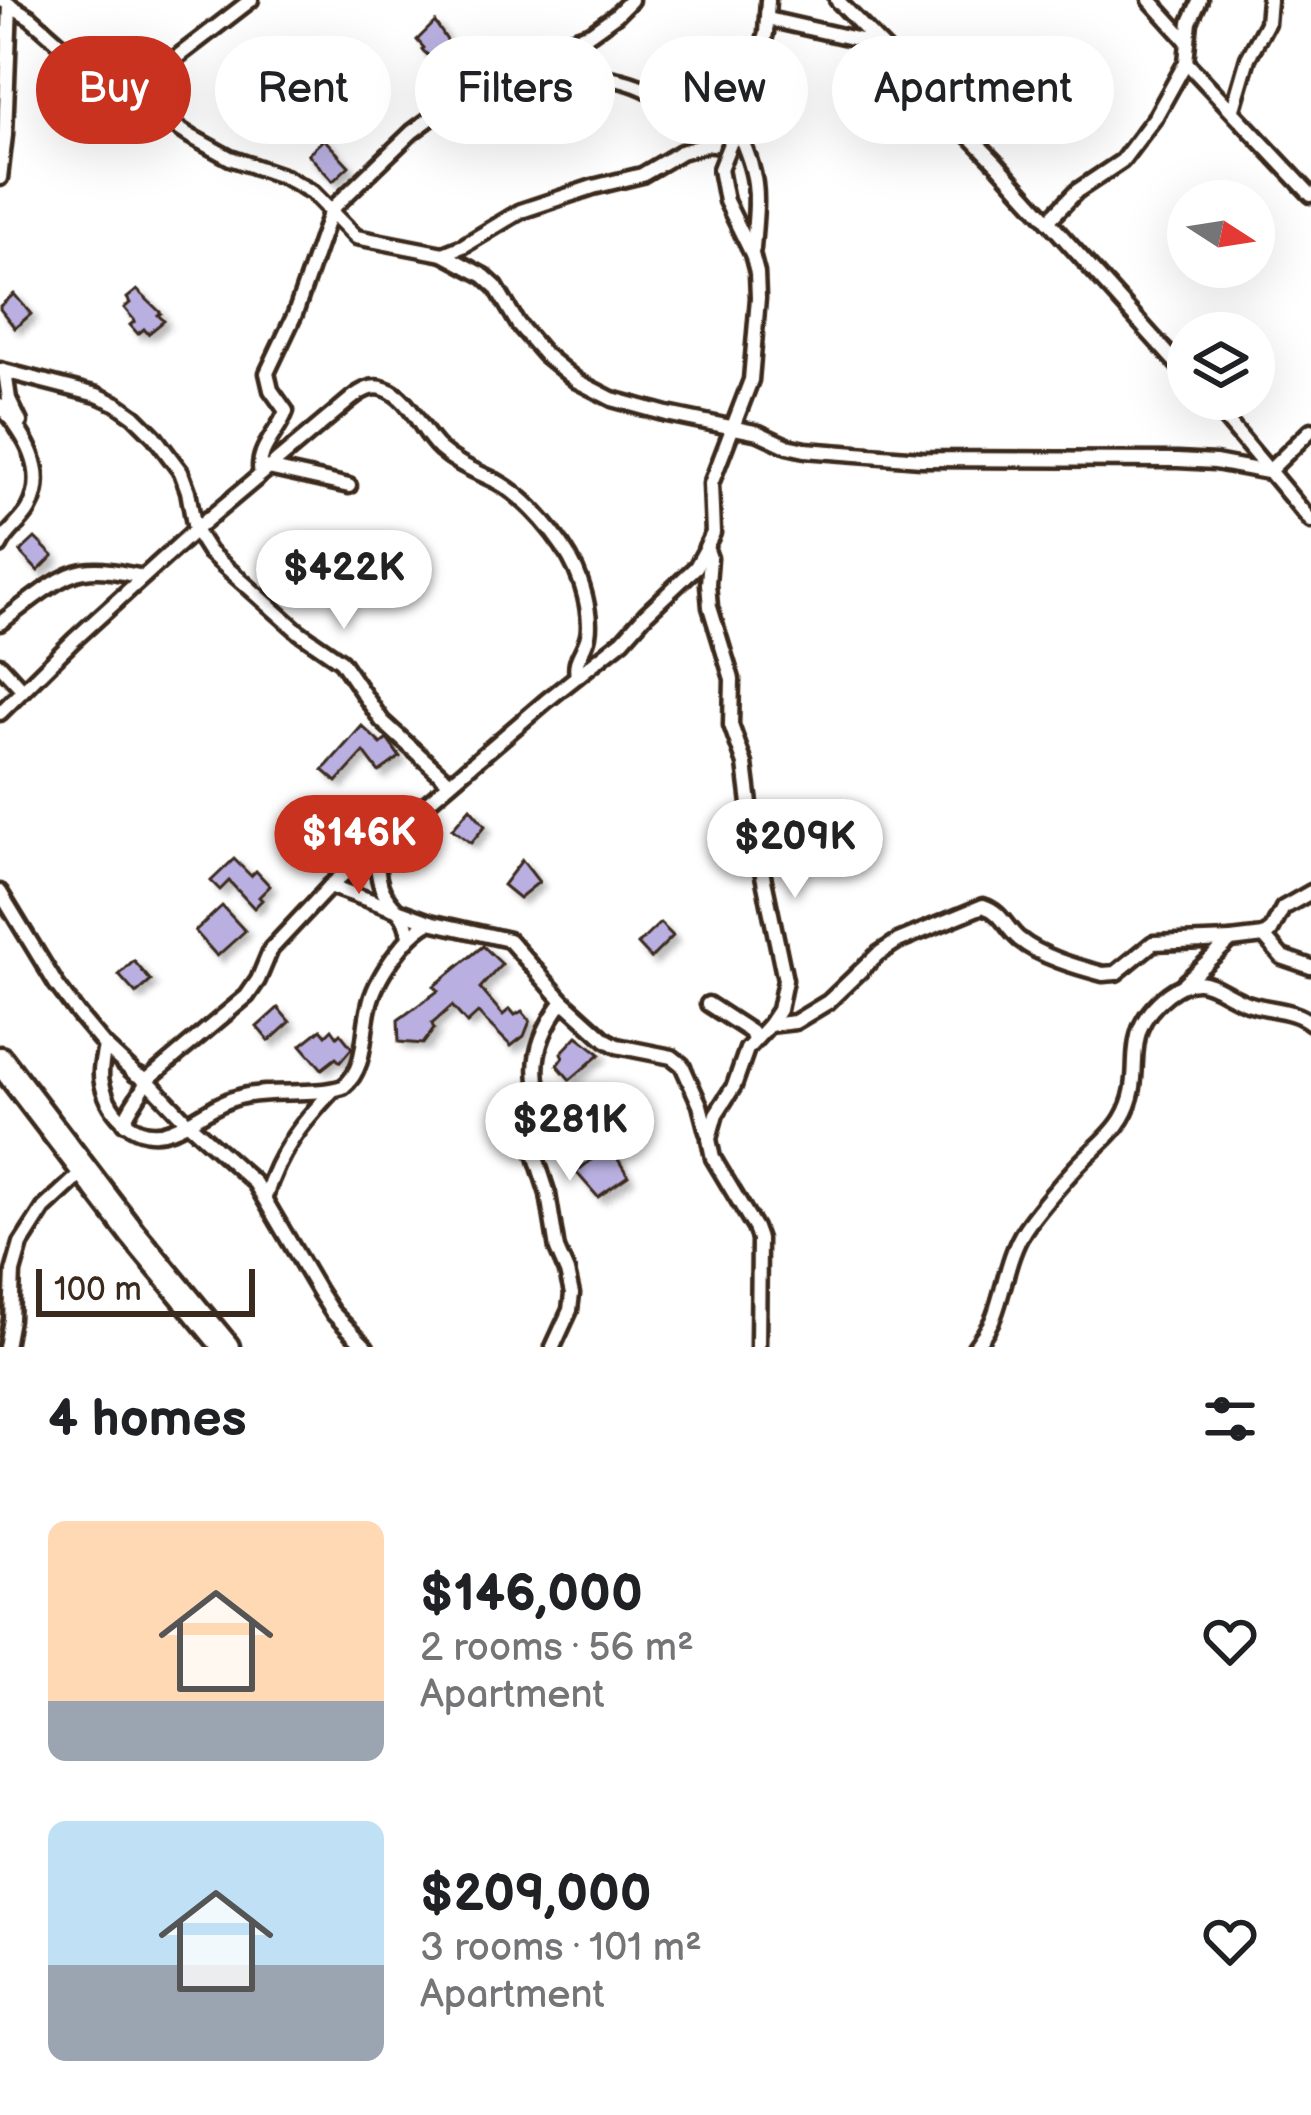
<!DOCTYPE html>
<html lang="en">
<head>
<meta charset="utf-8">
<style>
  :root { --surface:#fff; --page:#f2f2f2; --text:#202124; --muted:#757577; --accent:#c8321e }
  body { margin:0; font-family:"Balsamiq Sans",sans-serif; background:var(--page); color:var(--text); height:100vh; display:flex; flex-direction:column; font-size:45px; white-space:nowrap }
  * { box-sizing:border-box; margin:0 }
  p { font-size:39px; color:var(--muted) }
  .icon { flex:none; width:66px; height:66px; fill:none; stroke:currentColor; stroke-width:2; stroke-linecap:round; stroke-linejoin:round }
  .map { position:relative; height:1347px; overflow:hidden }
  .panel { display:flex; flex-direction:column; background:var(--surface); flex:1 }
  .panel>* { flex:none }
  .top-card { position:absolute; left:36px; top:36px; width:1239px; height:108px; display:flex; gap:24px }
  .needle { width:78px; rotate:102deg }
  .fabs { position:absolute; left:1167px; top:180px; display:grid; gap:24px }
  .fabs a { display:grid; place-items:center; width:108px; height:108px; border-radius:50%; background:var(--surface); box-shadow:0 12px 48px #0002; font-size:60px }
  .scale { position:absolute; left:36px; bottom:30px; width:219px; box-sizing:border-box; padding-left:12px; border:6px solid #3b2a1e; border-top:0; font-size:33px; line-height:42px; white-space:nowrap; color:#3b2a1e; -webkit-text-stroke:9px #fff; paint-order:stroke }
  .price { position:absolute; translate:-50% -102px; padding:0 27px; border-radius:42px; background:#fff; color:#222; font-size:39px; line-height:78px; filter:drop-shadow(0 3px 6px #0008) }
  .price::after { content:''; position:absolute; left:50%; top:72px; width:36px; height:27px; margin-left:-18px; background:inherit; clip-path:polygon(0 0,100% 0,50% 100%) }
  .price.selected { background:var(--accent); color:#fff }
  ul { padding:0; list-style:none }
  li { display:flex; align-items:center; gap:36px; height:300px; padding:0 48px }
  li span { display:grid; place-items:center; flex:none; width:336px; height:240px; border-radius:18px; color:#555 }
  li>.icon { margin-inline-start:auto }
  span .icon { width:144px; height:144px; fill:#fffc; stroke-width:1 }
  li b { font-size:51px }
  h2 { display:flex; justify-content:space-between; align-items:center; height:144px; padding:0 48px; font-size:51px }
  .tag { padding:0 42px; border-radius:54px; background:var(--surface); box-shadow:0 12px 48px #0002; font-size:42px; line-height:108px }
  .tag.selected { background:var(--accent); color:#fff }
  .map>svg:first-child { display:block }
</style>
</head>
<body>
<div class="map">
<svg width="1311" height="1347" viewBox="0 0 1311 1347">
  <defs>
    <filter id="shadow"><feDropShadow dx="5.5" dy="5.5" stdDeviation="3" flood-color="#0004"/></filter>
  </defs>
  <rect width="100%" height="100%" fill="#fff"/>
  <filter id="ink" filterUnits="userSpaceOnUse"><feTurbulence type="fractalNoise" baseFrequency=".00833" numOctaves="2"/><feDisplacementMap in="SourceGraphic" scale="24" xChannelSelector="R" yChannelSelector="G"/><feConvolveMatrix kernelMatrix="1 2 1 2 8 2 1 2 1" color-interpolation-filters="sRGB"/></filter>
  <g filter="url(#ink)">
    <!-- building -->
    <g fill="#b9b0e1" stroke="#3b2a1e" stroke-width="3" filter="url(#shadow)">
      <polygon points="435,22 450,45 446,54 437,63 422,50 424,48 417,40"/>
      <polygon points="324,139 349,166 333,181 308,154"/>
      <polygon points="137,290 161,313 158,315 164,321 148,334 144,329 138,334 130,325 135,321 124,308 130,303 127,298"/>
      <polygon points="14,294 31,314 15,328 0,309 0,306"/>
      <polygon points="35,538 53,556 38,571 20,552"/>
      <polygon points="362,726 381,744 387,739 400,757 379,772 364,752 337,782 323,770"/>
      <polygon points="470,808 485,826 471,843 452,829"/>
      <polygon points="234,859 251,876 256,871 270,886 259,897 262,900 254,908 229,881 220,890 211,881"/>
      <polygon points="522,860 539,882 519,898 503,885"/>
      <polygon points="222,906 245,931 217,956 195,931"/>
      <polygon points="660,923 673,936 651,958 638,944"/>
      <polygon points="483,946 502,964 480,988 503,1015 510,1009 515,1015 522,1011 530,1021 524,1036 511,1046 478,1013 467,1023 452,1006 432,1024 434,1029 423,1044 399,1042 398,1020 438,991 434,986"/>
      <polygon points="134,961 151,981 136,994 119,975"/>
      <polygon points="278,1008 290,1022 269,1041 257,1027"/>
      <polygon points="321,1029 326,1035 332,1029 337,1036 340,1033 352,1048 340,1062 336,1058 322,1069 301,1045"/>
      <polygon points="577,1036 600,1054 570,1080 557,1065 563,1057 561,1053"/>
      <polygon points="609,1144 628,1176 598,1197 576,1172 596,1156 594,1153"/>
    </g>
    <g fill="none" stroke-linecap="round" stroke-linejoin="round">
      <!-- street casing -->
      <g stroke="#3b2a1e" stroke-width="21">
        <g id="street">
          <polyline points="2,0 31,18 90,70 190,136 230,158 285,177 312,192 356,237 443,254 484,276 496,287 518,324 544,354 577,381 612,399 667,414 759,433 787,446 805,450 921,459 1178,460 1215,462 1268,472 1311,430"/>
          <polyline points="837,0 997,164 1188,376"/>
          <polyline points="1150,0 1187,41"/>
          <polyline points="768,19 878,44"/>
          <polyline points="1186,62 1311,195"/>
          <path d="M515,76C563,76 622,68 663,100C681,114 693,132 712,145"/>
          <polyline points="129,94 251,0"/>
          <polyline points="1233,109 1248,58 1267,23 1269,0"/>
          <path d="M737,129C761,182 757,193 753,249"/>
          <polyline points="0,178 5,135 10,4"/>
          <polyline points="1048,221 1077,191 1122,161 1156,116 1186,62 1190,22 1200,0"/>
          <polyline points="443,254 463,246 521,211 593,187 642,175 681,152 709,144 737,116"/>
          <polyline points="0,370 97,395 117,404 134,416 154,436 181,472 188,491 195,530 209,552 299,632 341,661 382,721 450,783"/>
          <polyline points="5,372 9,399 20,422"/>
          <polyline points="1209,399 1311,521"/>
          <path d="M0,405C24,434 50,471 29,509C21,523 7,531 0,546"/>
          <polyline points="268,468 349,486"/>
          <path d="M261,474C255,450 279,432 286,411L271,390L267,373L295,314L331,210L412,132L431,118L514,76L547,48L591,33L616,15L631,0"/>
          <path d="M0,623C22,607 58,575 84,571C103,568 124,573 143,577"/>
          <polyline points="0,665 23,690"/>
          <path d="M0,713L74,640L195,530L351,399C361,391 372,384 385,389C410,397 421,432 440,449C458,465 476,471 496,481C526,497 562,539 576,570C584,588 594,623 586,642C581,656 574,660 577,676"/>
          <path d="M375,849C377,863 377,879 383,891C393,911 406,911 409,937"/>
          <polyline points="330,886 430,922 509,940 563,1001 606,1040 617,1046 672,1057 682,1065 700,1105 707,1132"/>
          <polyline points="0,892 56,984 79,1015 105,1046 135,1074 147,1080 187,1122 255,1183 319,1292 332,1312 366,1347"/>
          <polyline points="1264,936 1282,957 1311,967"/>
          <polyline points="1184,983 1231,940 1264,936 1271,931 1283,908 1311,892"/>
          <polyline points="708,1004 751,1032 754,1040"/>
          <path d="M769,1025L795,1022L828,1002L878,954L898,941L983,906C1002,912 1005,927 1019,939C1041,957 1077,967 1103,974L1116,973L1153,943L1231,940"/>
          <path d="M105,1046C103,1058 99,1071 102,1083C109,1115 138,1143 171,1130C195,1122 214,1103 239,1097C273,1088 310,1097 343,1087C367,1068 362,1035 369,1007C375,979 405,935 430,922"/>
          <path d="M124,1123C129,1106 141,1096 147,1080L247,996L258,980L271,949L330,886L546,701L623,640L646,614L696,567L706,549"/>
          <path d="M265,1197C280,1151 300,1125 333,1090"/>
          <polyline points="6,1347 11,1319 13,1272 21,1244 44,1208 84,1171"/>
          <path d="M553,1347L570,1310L572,1294L567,1272L557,1249L548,1194L534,1151L538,1131L548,1115C546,1104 541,1096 538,1086C531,1054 545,1025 563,1001"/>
          <polyline points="758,1347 759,1239 755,1228 713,1158 709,1139 716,1114 734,1086 747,1049 769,1025 779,1010 785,980 753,828 745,764 731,725 732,679 710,607 708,584 710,558 706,547 713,533 711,484 751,380 758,298 757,273 752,254 726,201 720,169 752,88 766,33 768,0"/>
          <path d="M975,1347C982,1337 990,1327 994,1316C1005,1287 1008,1255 1025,1229C1040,1207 1060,1185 1078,1165C1092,1150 1111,1137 1122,1118C1150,1071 1114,1036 1168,994C1200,970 1211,987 1242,1001C1265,1011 1291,1007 1311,1023"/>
        </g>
      </g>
      <!-- highway casing -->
      <g stroke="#3b2a1e" stroke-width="33">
        <polyline id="highway" points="0,1060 132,1233 226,1347"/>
      </g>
      <!-- street -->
      <use href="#street" stroke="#fff" stroke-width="12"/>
      <!-- highway -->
      <use href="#highway" stroke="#fff" stroke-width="24"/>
    </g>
  </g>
</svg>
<div class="fabs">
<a><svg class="needle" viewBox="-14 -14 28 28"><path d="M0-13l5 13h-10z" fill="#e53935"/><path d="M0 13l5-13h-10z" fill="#757577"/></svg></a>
<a><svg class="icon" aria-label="layers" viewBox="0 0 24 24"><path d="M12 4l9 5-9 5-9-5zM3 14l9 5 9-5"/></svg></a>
</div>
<div class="scale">100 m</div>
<b class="price" style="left:344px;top:632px">$422K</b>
<b class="price selected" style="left:359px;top:897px">$146K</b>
<b class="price" style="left:795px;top:901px">$209K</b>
<b class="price" style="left:570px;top:1184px">$281K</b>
<div class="top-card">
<a class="tag selected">Buy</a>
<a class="tag">Rent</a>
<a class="tag">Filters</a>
<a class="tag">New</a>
<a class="tag">Apartment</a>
</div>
</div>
<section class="panel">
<h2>4 homes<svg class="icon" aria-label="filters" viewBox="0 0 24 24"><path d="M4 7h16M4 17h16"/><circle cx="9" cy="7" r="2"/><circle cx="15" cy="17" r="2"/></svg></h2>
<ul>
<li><span style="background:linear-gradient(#ffd9b3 75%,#9aa5b1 0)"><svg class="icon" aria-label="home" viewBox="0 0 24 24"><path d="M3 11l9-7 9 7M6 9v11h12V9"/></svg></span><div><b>$146,000</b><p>2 rooms · 56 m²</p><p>Apartment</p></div><svg class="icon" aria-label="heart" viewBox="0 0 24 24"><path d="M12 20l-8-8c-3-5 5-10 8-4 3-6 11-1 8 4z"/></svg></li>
<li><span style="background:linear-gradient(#bfe0f5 60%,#9aa5b1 0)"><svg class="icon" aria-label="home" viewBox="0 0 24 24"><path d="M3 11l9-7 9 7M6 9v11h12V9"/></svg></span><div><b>$209,000</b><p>3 rooms · 101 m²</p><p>Apartment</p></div><svg class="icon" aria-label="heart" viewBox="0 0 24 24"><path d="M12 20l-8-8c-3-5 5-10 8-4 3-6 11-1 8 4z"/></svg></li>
</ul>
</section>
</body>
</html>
